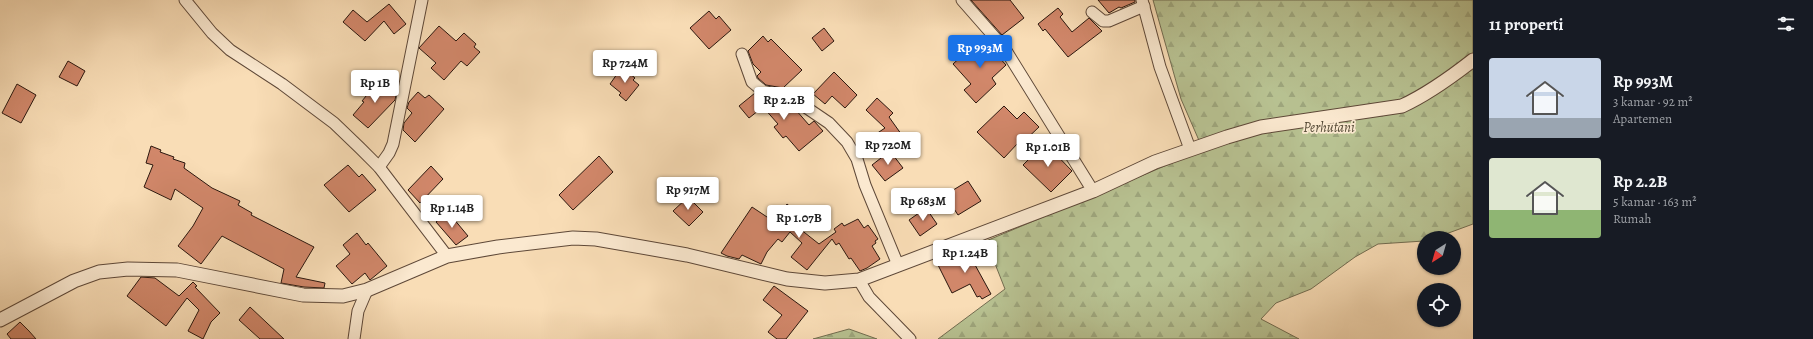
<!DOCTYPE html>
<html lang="id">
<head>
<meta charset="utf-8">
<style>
  :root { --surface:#171b24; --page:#20242c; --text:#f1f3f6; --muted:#9ea1a6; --accent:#1a73e8 }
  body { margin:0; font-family:Alegreya,serif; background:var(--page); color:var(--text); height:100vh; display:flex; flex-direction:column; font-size:15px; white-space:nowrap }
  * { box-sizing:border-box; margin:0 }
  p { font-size:13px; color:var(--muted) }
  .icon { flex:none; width:22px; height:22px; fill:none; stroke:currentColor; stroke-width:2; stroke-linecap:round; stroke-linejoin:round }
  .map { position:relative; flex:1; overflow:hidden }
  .details { display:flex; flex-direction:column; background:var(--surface); width:340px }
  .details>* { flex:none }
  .needle { width:26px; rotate:217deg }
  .fabs { position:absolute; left:1417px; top:231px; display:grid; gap:8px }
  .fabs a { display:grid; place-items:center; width:44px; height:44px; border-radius:50%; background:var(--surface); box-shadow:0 1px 3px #0004; font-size:20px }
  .price { position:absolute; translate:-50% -34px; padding:0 9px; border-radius:4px; background:#fff; color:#222; font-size:13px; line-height:26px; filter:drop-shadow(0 1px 2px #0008) }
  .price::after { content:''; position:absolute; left:50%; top:24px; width:12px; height:9px; margin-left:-6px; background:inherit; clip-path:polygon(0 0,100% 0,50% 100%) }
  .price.on { background:var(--accent); color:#fff }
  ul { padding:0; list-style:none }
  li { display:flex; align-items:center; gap:12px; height:100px; padding:0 16px }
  li span { display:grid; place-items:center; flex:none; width:112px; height:80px; border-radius:4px; color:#555 }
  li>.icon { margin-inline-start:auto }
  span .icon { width:48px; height:48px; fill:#fffc; stroke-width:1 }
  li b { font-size:17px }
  h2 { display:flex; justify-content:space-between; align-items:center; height:48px; padding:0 16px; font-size:17px }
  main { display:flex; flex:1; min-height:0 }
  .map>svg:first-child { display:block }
</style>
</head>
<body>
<main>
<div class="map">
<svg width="1473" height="339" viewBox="0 0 1473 339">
  <defs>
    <pattern id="forest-firs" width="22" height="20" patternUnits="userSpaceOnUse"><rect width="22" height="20" fill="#b8c292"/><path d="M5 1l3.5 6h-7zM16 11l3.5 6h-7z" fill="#9ea67d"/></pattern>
  </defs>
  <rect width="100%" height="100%" fill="#f9ddb6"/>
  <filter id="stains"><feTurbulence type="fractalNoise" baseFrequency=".005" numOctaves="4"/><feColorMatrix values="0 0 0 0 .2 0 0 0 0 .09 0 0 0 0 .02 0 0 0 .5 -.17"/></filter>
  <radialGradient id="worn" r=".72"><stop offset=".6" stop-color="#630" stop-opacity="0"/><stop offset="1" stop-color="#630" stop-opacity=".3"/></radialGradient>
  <!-- forest -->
  <g fill="url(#forest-firs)" stroke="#726c50">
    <polygon points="1153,0 1473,0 1473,224 1435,238 1424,238 1424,241 1378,244 1355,257 1311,289 1276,303 1261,319 1299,339 938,339 1005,289 986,241 1191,155 1204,152 1181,99"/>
    <polygon points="849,329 877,339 813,339"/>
  </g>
  <!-- building -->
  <g fill="#d1876a" stroke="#2b170e">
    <polygon points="971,0 1010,0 1024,18 1002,35"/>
    <polygon points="1098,0 1135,0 1135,2 1121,8 1119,7 1109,13"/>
    <polygon points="389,4 406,24 394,34 384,21 365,41 343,22 353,10 367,22"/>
    <polygon points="1058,8 1063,14 1060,17 1072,32 1089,18 1102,31 1068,57 1045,29 1043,31 1038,24"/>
    <polygon points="709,11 716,19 719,16 731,30 709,49 690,28"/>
    <polygon points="439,26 456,41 464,33 476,44 474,47 480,52 467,66 461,61 444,80 431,68 436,63 419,48"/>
    <polygon points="824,28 834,41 822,51 812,38"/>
    <polygon points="763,36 768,42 771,39 802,70 783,88 766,85 758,78 757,76 761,72 753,64 748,51"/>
    <polygon points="984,36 991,44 989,46 1006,65 992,78 996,84 976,103 964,90 971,84 953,64"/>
    <polygon points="68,61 85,71 77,86 59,77"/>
    <polygon points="622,67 635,78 633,80 639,85 626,101 619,95 621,93 610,84"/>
    <polygon points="834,72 857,95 845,108 832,96 825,104 813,94"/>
    <polygon points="379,80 396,95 395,100 368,128 353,115 364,102 362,101"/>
    <polygon points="17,84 36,95 21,123 2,113"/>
    <polygon points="418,92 425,98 429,95 444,109 415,142 403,130 404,123 412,113 407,108 409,102"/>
    <polygon points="755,93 761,98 782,103 792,111 795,109 809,125 814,121 823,131 799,151 786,136 783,138 774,127 778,124 763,107 749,118 739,106"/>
    <polygon points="877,98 893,113 889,117 904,138 888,149 876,134 885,128 866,110"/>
    <polygon points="1004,106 1017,119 1024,112 1039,127 1020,145 1018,143 1004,158 977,132"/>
    <polygon points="1045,143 1072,171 1051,192 1023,165"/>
    <polygon points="151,146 161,150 160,152 174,157 173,159 185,163 184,168 212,188 240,201 238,205 252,213 251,215 314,247 296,277 325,283 324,288 304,287 281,283 284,269 222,236 201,264 178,246 193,226 203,208 175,189 171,200 144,187 153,165 146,163"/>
    <polygon points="890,151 903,168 885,181 872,165"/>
    <polygon points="599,156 613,172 573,210 559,195"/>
    <polygon points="348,165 359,177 362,174 376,190 349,212 324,185"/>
    <polygon points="431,166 443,179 420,203 408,190"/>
    <polygon points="968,181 981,201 958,215 945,195"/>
    <polygon points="688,197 703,212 689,226 673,211"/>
    <polygon points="787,204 802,217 795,225 819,244 836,232 834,229 842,223 844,226 858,219 864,228 868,225 878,239 875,241 876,243 872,246 880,259 867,268 860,271 851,258 849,259 839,243 836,245 832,239 807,270 791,257 802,243 790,232 782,242 778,239 767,252 761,264 742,255 739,259 727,256 721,253 752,207 773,221"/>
    <polygon points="926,208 937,224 920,236 909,220"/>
    <polygon points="448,212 468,236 456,245 436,222"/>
    <polygon points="357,233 366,245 368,243 387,266 370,280 365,273 352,284 336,266 350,254 343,245"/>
    <polygon points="969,249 971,254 978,251 982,259 974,263 991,294 982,299 980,296 977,297 970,284 952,293 938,265"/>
    <polygon points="141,277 155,278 179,296 193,282 197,286 195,287 220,313 211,322 203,339 188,331 199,310 187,298 166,326 127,296"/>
    <polygon points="774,286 808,311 786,339 777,339 768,332 782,315 763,300"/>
    <polygon points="250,307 284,339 260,339 239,320"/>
    <polygon points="20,322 29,331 36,339 11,339 7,334"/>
  </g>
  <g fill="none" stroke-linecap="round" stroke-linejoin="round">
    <!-- minor casing -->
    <g stroke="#5e4838" stroke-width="13">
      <g id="minor">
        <polyline points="185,0 212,33 230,50 282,84 334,123 360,148 379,167 447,256"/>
        <polyline points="962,0 1005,49 1093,191"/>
        <polyline points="1142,0 1160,67 1190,149"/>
        <polyline points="1092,12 1103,21 1109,21 1144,6"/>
        <polyline points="742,54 752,82 763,91 784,96 804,106 829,123 847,142 857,159 865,185 898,265"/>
        <polyline points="379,167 389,153 393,144 422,0"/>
        <polyline points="859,280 869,297 910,339"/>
        <polyline points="354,339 358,311 367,290"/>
      </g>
    </g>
    <!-- tertiary casing -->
    <g stroke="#5e4838" stroke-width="15">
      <path id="tertiary" d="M0,320L74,281L99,272L128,269L177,270L303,295L343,296L367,290L447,256L498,247L573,238L596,239L687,255L787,279L825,283L859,280L1093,191L1155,162L1227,137L1261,127L1402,106C1428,94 1450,78 1473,60"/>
    </g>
    <!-- minor -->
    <use href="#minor" stroke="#fbe9d0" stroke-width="11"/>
    <!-- tertiary -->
    <use href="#tertiary" stroke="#fbe9d0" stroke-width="13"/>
  </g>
  <g text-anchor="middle" stroke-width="3.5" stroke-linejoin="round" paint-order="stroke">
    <!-- park labels -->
    <g font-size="14" font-style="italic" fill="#554a36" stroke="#fbe9d0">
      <text x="1329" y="132">Perhutani</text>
    </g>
  </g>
  <rect width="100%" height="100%" filter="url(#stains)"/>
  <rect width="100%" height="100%" fill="url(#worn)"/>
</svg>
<div class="fabs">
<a><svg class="needle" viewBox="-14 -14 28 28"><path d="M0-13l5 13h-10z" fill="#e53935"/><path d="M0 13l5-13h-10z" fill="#9ea1a6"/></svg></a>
<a><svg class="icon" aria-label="locate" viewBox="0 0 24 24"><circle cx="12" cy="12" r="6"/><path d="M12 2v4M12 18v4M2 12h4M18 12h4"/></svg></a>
</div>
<b class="price on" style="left:980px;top:69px">Rp 993M</b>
<b class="price" style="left:625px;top:84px">Rp 724M</b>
<b class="price" style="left:375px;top:104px">Rp 1B</b>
<b class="price" style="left:784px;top:121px">Rp 2.2B</b>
<b class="price" style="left:888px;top:166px">Rp 720M</b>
<b class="price" style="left:1048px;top:168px">Rp 1.01B</b>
<b class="price" style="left:688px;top:211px">Rp 917M</b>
<b class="price" style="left:923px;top:222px">Rp 683M</b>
<b class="price" style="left:452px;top:229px">Rp 1.14B</b>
<b class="price" style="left:799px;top:239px">Rp 1.07B</b>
<b class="price" style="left:965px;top:274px">Rp 1.24B</b>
</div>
<section class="details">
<h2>11 properti<svg class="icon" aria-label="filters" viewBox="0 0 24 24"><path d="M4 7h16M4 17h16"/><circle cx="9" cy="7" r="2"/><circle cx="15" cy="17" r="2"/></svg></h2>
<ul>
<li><span style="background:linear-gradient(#c9d6e8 75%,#9aa5b1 0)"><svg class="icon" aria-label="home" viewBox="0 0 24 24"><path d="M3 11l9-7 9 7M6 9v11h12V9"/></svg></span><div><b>Rp 993M</b><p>3 kamar · 92 m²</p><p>Apartemen</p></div></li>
<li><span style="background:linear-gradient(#dfe7d0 65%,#8fb573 0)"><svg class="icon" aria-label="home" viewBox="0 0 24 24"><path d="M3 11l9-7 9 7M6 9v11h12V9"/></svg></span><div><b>Rp 2.2B</b><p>5 kamar · 163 m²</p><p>Rumah</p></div></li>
</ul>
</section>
</main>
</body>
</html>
